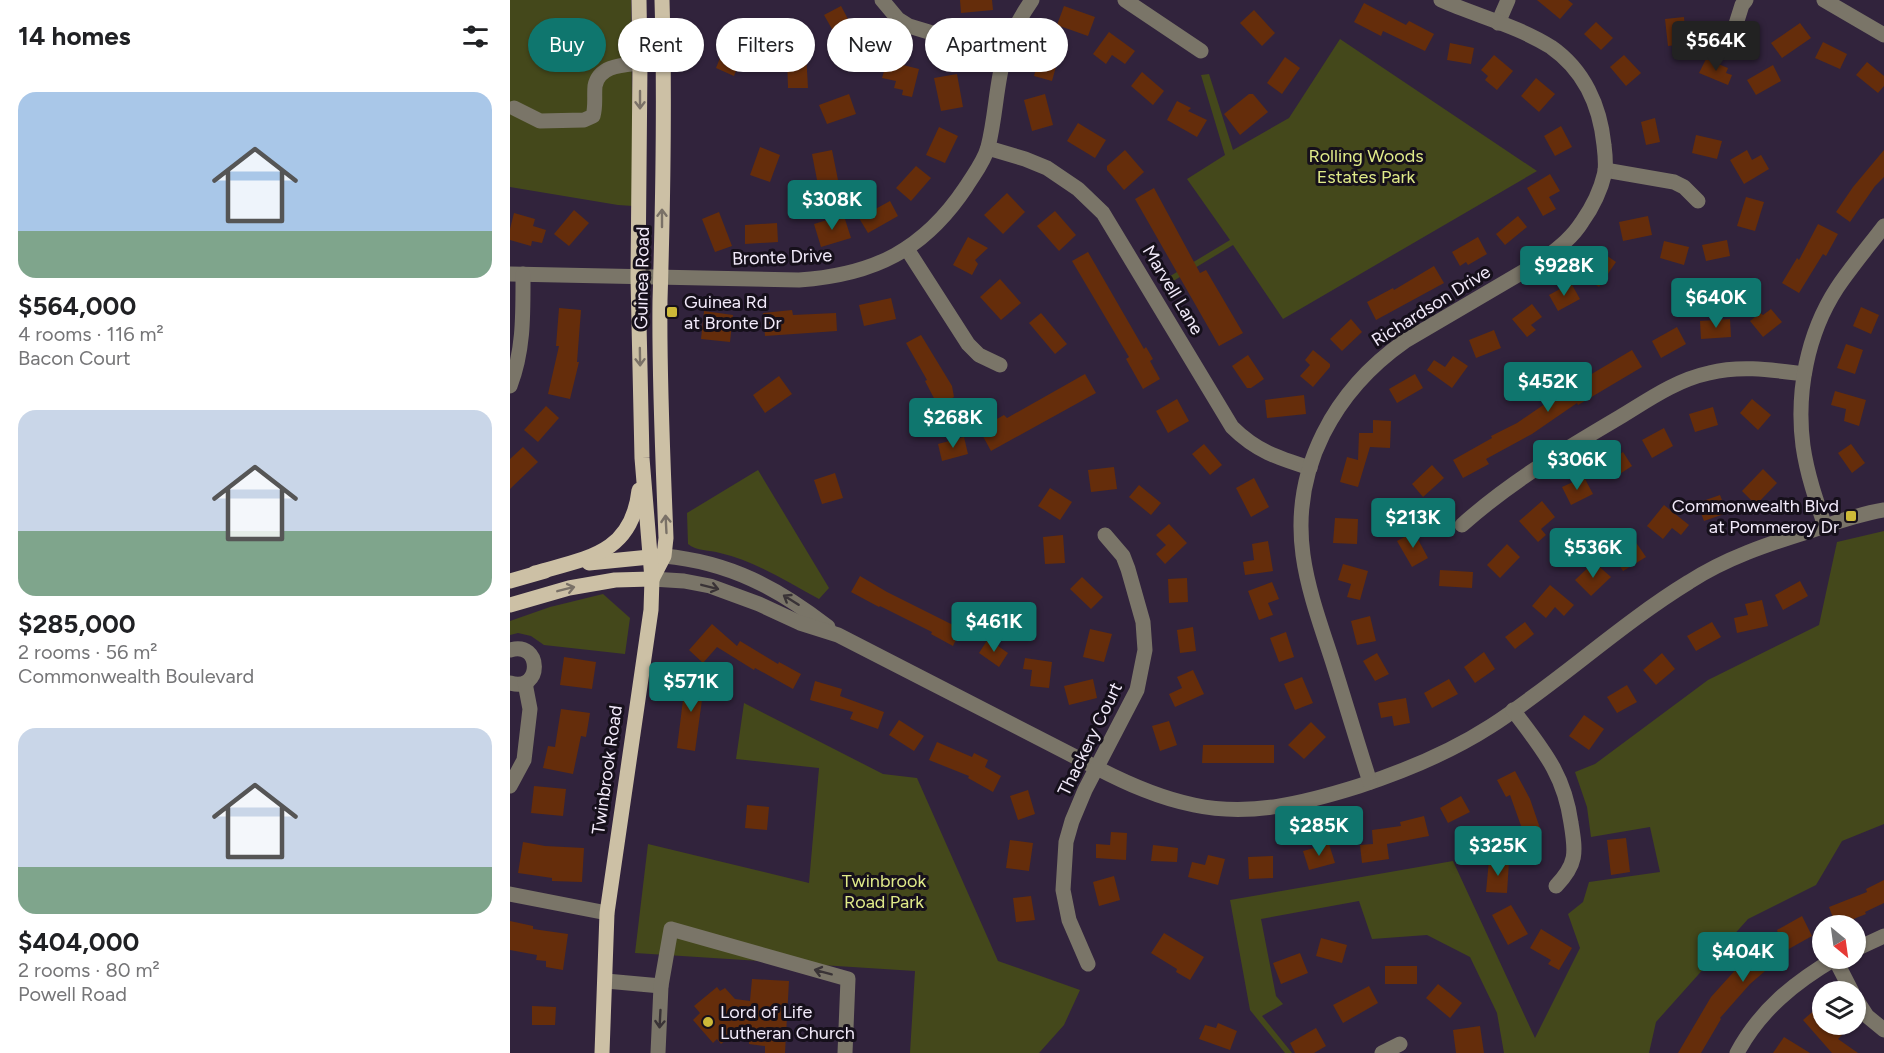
<!DOCTYPE html>
<html lang="en">
<head>
<meta charset="utf-8">
<style>
  :root { --surface:#fff; --page:#f2f2f2; --text:#202124; --muted:#757577; --accent:#0f766e }
  body { margin:0; font-family:Figtree,sans-serif; background:var(--page); color:var(--text); height:100vh; display:flex; flex-direction:column; font-size:22px; white-space:nowrap }
  * { box-sizing:border-box; margin:0 }
  p { font-size:20px; color:var(--muted) }
  .icon { flex:none; width:33px; height:33px; fill:none; stroke:currentColor; stroke-width:2; stroke-linecap:round; stroke-linejoin:round }
  .map { position:relative; flex:1; overflow:hidden }
  .panel { display:flex; flex-direction:column; background:var(--surface); width:510px }
  .panel>* { flex:none }
  .hud { position:absolute; left:18px; top:18px; width:570px; height:54px; display:flex; gap:12px }
  .needle { width:39px; rotate:151deg }
  .fabs { position:absolute; left:1302px; top:915px; display:grid; gap:12px }
  .fabs a { display:grid; place-items:center; width:54px; height:54px; border-radius:50%; background:var(--surface); box-shadow:0 2px 4px #0004; font-size:30px }
  .price { position:absolute; translate:-50% -51px; padding:0 14px; border-radius:6px; background:var(--accent); color:#fff; font-size:20px; line-height:39px; filter:drop-shadow(0 2px 3px #0008) }
  .price::after { content:''; position:absolute; left:50%; top:36px; width:18px; height:14px; margin-left:-9px; background:inherit; clip-path:polygon(0 0,100% 0,50% 100%) }
  .price.current { background:#222; color:#fff }
  ul { padding:0; list-style:none }
  li { display:grid; align-content:center; gap:12px; height:318px; padding:0 18px }
  li span { display:grid; place-items:center; height:186px; border-radius:18px; color:#555 }
  li>.icon { margin-inline-start:auto }
  span .icon { width:108px; height:108px; fill:#fffc; stroke-width:1 }
  li b { font-size:26px }
  h2 { display:flex; justify-content:space-between; align-items:center; height:72px; padding:0 18px; font-size:26px }
  .pill { padding:0 21px; border-radius:27px; background:var(--surface); box-shadow:0 2px 4px #0004; font-size:21px; line-height:54px }
  .pill.current { background:var(--accent); color:#fff }
  main { display:flex; flex:1; min-height:0 }
  .map>svg:first-child { display:block }
</style>
</head>
<body>
<main>
<section class="panel">
<h2>14 homes<svg class="icon" aria-label="filters" viewBox="0 0 24 24"><path d="M4 7h16M4 17h16"/><circle cx="9" cy="7" r="2"/><circle cx="15" cy="17" r="2"/></svg></h2>
<ul>
<li><span style="background:linear-gradient(#a9c7e8 75%,#7fa58c 0)"><svg class="icon" aria-label="home" viewBox="0 0 24 24"><path d="M3 11l9-7 9 7M6 9v11h12V9"/></svg></span><div><b>$564,000</b><p>4 rooms · 116 m²</p><p>Bacon Court</p></div></li>
<li><span style="background:linear-gradient(#c9d6e8 65%,#7fa58c 0)"><svg class="icon" aria-label="home" viewBox="0 0 24 24"><path d="M3 11l9-7 9 7M6 9v11h12V9"/></svg></span><div><b>$285,000</b><p>2 rooms · 56 m²</p><p>Commonwealth Boulevard</p></div></li>
<li><span style="background:linear-gradient(#c9d6e8 75%,#7fa58c 0)"><svg class="icon" aria-label="home" viewBox="0 0 24 24"><path d="M3 11l9-7 9 7M6 9v11h12V9"/></svg></span><div><b>$404,000</b><p>2 rooms · 80 m²</p><p>Powell Road</p></div></li>
</ul>
</section>
<div class="map">
<svg width="1374" height="1053" viewBox="0 0 1374 1053">
  <rect width="100%" height="100%" fill="#31233c"/>
  <!-- green -->
  <g fill="#44481b">
    <polygon points="0,0 121,0 123,206 108,205 0,187"/>
    <polygon points="830,39 1027,171 773,319 723,245 655,286 652,281 720,240 677,179 715,155 691,75 699,74 723,150 779,118"/>
    <path d="M248,470L319,588L309,599C277,582 245,561 210,553C200,550 186,551 178,544L177,513Z"/>
    <polygon points="1374,531 1374,824 1332,841 1306,885 1238,919 1146,1022 1139,1053 994,1053 987,1013 960,957 917,935 862,939 849,901 751,919 766,996 773,1004 752,1016 782,1053 775,1053 740,1010 720,900 943,861 1025,1038 1070,948 1058,914 1073,902 1079,882 1150,872 1140,827 1081,837 1077,807 1065,772 1085,764 1198,680 1309,625 1327,542"/>
    <polygon points="93,594 120,618 115,654 34,645 21,636 8,633 0,635 0,621 40,607"/>
    <polygon points="234,703 373,774 407,778 488,961 570,990 554,1025 529,1053 400,1053 405,971 125,953 138,844 299,883 309,768 226,759"/>
  </g>
  <!-- building -->
  <g fill="#652d0b">
    <polygon points="450,0 482,0 483,10 451,13"/>
    <polygon points="1027,0 1058,0 1063,4 1050,19"/>
    <polygon points="854,3 896,25 899,21 924,34 915,51 873,31 871,36 844,22"/>
    <polygon points="331,6 346,34 330,43 314,15"/>
    <polygon points="554,6 585,17 578,36 547,25"/>
    <polygon points="744,10 765,33 752,46 730,23"/>
    <polygon points="1174,17 1176,44 1158,46 1155,19"/>
    <polygon points="1086,22 1103,38 1091,50 1074,34"/>
    <polygon points="1290,23 1301,38 1272,58 1261,43"/>
    <polygon points="599,32 625,51 615,64 602,55 596,64 583,54"/>
    <polygon points="1313,42 1337,54 1330,69 1305,58"/>
    <polygon points="940,43 964,48 961,64 937,60"/>
    <polygon points="532,47 550,52 542,81 524,76"/>
    <polygon points="214,48 232,56 224,76 206,68"/>
    <polygon points="296,53 298,88 278,88 277,54"/>
    <polygon points="984,55 1003,71 987,90 975,80 978,76 971,70"/>
    <polygon points="1114,55 1131,73 1116,86 1100,67"/>
    <polygon points="775,57 790,68 772,94 757,83"/>
    <polygon points="1196,59 1218,68 1216,73 1222,75 1218,85 1189,73"/>
    <polygon points="377,61 409,69 402,97 392,95 393,90 384,88 386,81 372,78"/>
    <polygon points="1357,62 1374,76 1374,86 1368,93 1346,75"/>
    <polygon points="1263,65 1271,81 1246,95 1237,80"/>
    <polygon points="632,72 654,91 643,105 621,86"/>
    <polygon points="447,74 453,107 431,111 424,78"/>
    <polygon points="1026,78 1045,94 1029,112 1011,96"/>
    <polygon points="339,94 346,114 317,124 309,105"/>
    <polygon points="535,94 543,125 522,131 514,100"/>
    <polygon points="739,94 743,94 758,112 730,135 714,114"/>
    <polygon points="667,101 681,108 678,111 697,120 687,137 657,120"/>
    <polygon points="1145,118 1150,142 1136,145 1131,122"/>
    <polygon points="568,123 596,140 585,158 557,141"/>
    <polygon points="1051,126 1062,147 1045,156 1034,136"/>
    <polygon points="429,127 448,136 435,163 416,155"/>
    <polygon points="1186,135 1212,141 1207,159 1182,153"/>
    <polygon points="250,147 270,155 260,182 240,175"/>
    <polygon points="322,150 328,180 308,185 302,154"/>
    <polygon points="615,150 634,172 614,190 597,170 597,166"/>
    <polygon points="1237,150 1242,160 1251,155 1259,169 1234,184 1220,160"/>
    <polygon points="1374,150 1374,177 1365,186 1340,222 1326,212 1343,187"/>
    <polygon points="406,166 421,178 401,201 386,188"/>
    <polygon points="1040,174 1050,191 1039,197 1046,209 1033,216 1017,188"/>
    <polygon points="644,188 690,273 696,270 733,333 709,346 625,199"/>
    <polygon points="497,193 515,212 493,234 474,215"/>
    <polygon points="1236,197 1254,202 1245,231 1227,226"/>
    <polygon points="380,201 388,216 358,233 349,218"/>
    <polygon points="64,210 79,223 59,246 44,234"/>
    <polygon points="545,211 566,235 549,251 527,226"/>
    <polygon points="209,212 222,246 205,252 192,219"/>
    <polygon points="4,213 25,219 23,226 36,230 32,243 22,241 21,246 0,240 0,229"/>
    <polygon points="330,216 334,216 341,238 311,247 304,224"/>
    <polygon points="1008,216 1017,227 995,245 986,234"/>
    <polygon points="1138,216 1142,235 1113,241 1109,222"/>
    <polygon points="267,223 268,242 235,244 235,225"/>
    <polygon points="1308,224 1328,234 1316,256 1313,254 1289,293 1272,283 1287,258 1289,260"/>
    <polygon points="458,237 478,248 465,260 468,264 462,275 443,265"/>
    <polygon points="968,237 977,254 958,265 956,262 950,266 942,252"/>
    <polygon points="1217,240 1220,256 1196,261 1192,245"/>
    <polygon points="1154,241 1179,247 1174,265 1150,258"/>
    <polygon points="1090,251 1106,262 1089,287 1073,276"/>
    <polygon points="578,252 634,349 636,347 643,359 640,361 650,379 633,389 616,359 619,357 562,261"/>
    <polygon points="924,266 934,283 866,320 857,302 883,288 884,290"/>
    <polygon points="490,279 511,303 491,320 470,297"/>
    <polygon points="1061,283 1070,299 1048,311 1039,295"/>
    <polygon points="381,298 386,319 354,326 349,305"/>
    <polygon points="1022,304 1032,317 1021,325 1026,330 1017,337 1002,319"/>
    <polygon points="1351,307 1369,315 1361,334 1343,326"/>
    <polygon points="49,308 71,310 67,362 69,362 60,399 38,394 49,346 46,346"/>
    <polygon points="1261,309 1272,322 1253,337 1240,321 1250,313 1253,315"/>
    <polygon points="282,310 283,315 326,313 327,331 255,336 253,313"/>
    <polygon points="194,311 223,315 220,342 191,339"/>
    <polygon points="531,313 557,344 545,354 519,323"/>
    <polygon points="841,319 852,332 832,351 820,339"/>
    <polygon points="1220,319 1221,337 1191,339 1190,321"/>
    <polygon points="1167,327 1176,344 1151,358 1142,341"/>
    <polygon points="984,330 991,348 966,358 959,340"/>
    <polygon points="411,335 442,386 444,397 428,406 415,381 417,380 396,343"/>
    <polygon points="1336,344 1353,350 1345,374 1327,368"/>
    <polygon points="803,350 820,364 820,367 803,387 790,376 800,365 795,360"/>
    <polygon points="1122,350 1132,367 1068,405 1067,403 1022,434 976,459 979,464 953,478 943,460 982,438 981,436 1007,423 1058,388"/>
    <polygon points="738,355 754,379 741,388 737,388 722,366"/>
    <polygon points="943,356 958,366 942,388 917,370 924,360 935,367"/>
    <polygon points="575,374 586,393 481,451 469,429 494,415 497,418"/>
    <polygon points="905,374 913,388 887,403 879,389"/>
    <polygon points="269,376 282,394 255,413 243,395"/>
    <polygon points="1325,391 1356,400 1349,426 1334,421 1336,409 1321,405"/>
    <polygon points="794,395 796,414 757,418 755,400"/>
    <polygon points="667,399 679,421 658,433 646,411"/>
    <polygon points="1242,399 1261,415 1248,430 1230,413"/>
    <polygon points="36,406 49,418 28,442 14,430"/>
    <polygon points="1203,407 1208,425 1185,432 1179,414"/>
    <polygon points="863,420 881,421 880,448 860,447 848,487 830,482 837,457 848,460 849,433 863,433"/>
    <polygon points="1154,428 1163,446 1142,458 1132,440"/>
    <polygon points="454,437 458,454 432,461 428,444"/>
    <polygon points="694,444 712,465 700,475 682,454"/>
    <polygon points="1341,444 1355,463 1342,473 1328,453"/>
    <polygon points="13,447 28,462 0,489 0,459"/>
    <polygon points="1113,452 1122,466 1102,479 1093,466"/>
    <polygon points="922,465 934,478 913,497 902,484"/>
    <polygon points="604,467 607,489 581,492 578,470"/>
    <polygon points="1253,469 1267,483 1246,505 1232,491"/>
    <polygon points="325,473 333,498 312,504 304,480"/>
    <polygon points="1074,477 1083,494 1061,505 1052,487"/>
    <polygon points="744,478 759,507 741,517 726,488"/>
    <polygon points="629,485 651,503 641,515 619,497"/>
    <polygon points="540,488 562,502 550,520 528,506"/>
    <polygon points="1210,495 1217,513 1194,521 1187,503"/>
    <polygon points="1032,501 1045,517 1031,529 1036,535 1028,542 1009,521"/>
    <polygon points="1154,505 1179,525 1171,535 1162,528 1153,539 1137,526"/>
    <polygon points="825,518 848,519 847,544 823,543"/>
    <polygon points="659,524 677,543 655,564 646,554 656,545 646,535"/>
    <polygon points="904,532 918,558 902,567 887,541"/>
    <polygon points="553,535 555,563 535,564 533,537"/>
    <polygon points="758,541 763,571 735,575 733,562 744,560 742,544"/>
    <polygon points="1125,541 1136,557 1113,571 1103,555"/>
    <polygon points="997,544 1010,557 990,578 977,565"/>
    <polygon points="1084,562 1101,577 1081,596 1065,580"/>
    <polygon points="833,564 858,571 850,600 837,597 841,584 828,580"/>
    <polygon points="930,570 963,572 962,588 929,586"/>
    <polygon points="350,576 377,592 451,629 443,646 421,634 422,632 370,606 369,607 341,592"/>
    <polygon points="572,577 593,597 581,609 560,589"/>
    <polygon points="677,578 678,602 659,603 658,579"/>
    <polygon points="1290,581 1298,596 1273,610 1265,595"/>
    <polygon points="762,582 769,599 758,603 763,615 749,620 738,591"/>
    <polygon points="1040,585 1064,605 1054,616 1045,607 1036,618 1022,606"/>
    <polygon points="1252,600 1258,626 1227,633 1224,618 1238,615 1235,604"/>
    <polygon points="860,616 866,641 847,645 841,621"/>
    <polygon points="1015,622 1024,634 1005,649 995,637"/>
    <polygon points="1202,622 1211,637 1186,651 1177,636"/>
    <polygon points="202,624 227,646 230,641 268,664 269,662 291,674 283,689 245,668 244,670 207,647 193,663 179,650"/>
    <polygon points="683,627 686,651 670,653 667,630"/>
    <polygon points="580,629 602,634 594,662 573,657"/>
    <polygon points="776,632 784,657 769,662 760,638"/>
    <polygon points="478,639 498,653 489,667 469,653"/>
    <polygon points="974,652 985,669 965,683 954,667"/>
    <polygon points="867,653 879,674 865,681 853,661"/>
    <polygon points="1152,653 1165,669 1146,685 1133,670"/>
    <polygon points="54,657 86,662 82,689 50,685"/>
    <polygon points="515,658 542,662 539,688 520,686 522,670 513,669"/>
    <polygon points="683,670 694,694 665,707 659,694 672,688 667,677"/>
    <polygon points="176,676 195,678 185,751 167,748"/>
    <polygon points="792,677 803,703 785,710 774,684"/>
    <polygon points="583,679 587,698 559,705 554,686"/>
    <polygon points="939,679 948,694 922,708 914,693"/>
    <polygon points="305,681 332,689 330,696 374,712 368,729 340,719 343,712 300,700"/>
    <polygon points="1117,685 1127,702 1107,713 1097,697"/>
    <polygon points="896,698 900,723 884,726 882,716 871,718 868,703"/>
    <polygon points="51,709 80,713 76,737 71,736 63,774 33,768 38,746 45,747"/>
    <polygon points="1074,715 1094,729 1079,750 1059,736"/>
    <polygon points="389,720 414,736 404,751 379,735"/>
    <polygon points="659,721 667,745 650,751 642,726"/>
    <polygon points="801,722 816,737 794,759 778,745"/>
    <polygon points="427,742 462,757 464,753 478,760 475,767 491,776 483,792 458,778 459,776 419,760"/>
    <polygon points="693,745 764,745 764,763 692,763"/>
    <polygon points="1005,771 1020,799 1031,831 1015,837 1000,795 996,797 987,780"/>
    <polygon points="24,786 56,789 53,816 21,813"/>
    <polygon points="518,790 525,814 508,820 500,796"/>
    <polygon points="951,796 960,812 938,823 930,808"/>
    <polygon points="237,805 259,807 257,830 235,828"/>
    <polygon points="914,816 919,836 877,844 879,859 852,863 850,845 863,844 862,830 891,826 890,822"/>
    <polygon points="601,832 617,833 616,860 586,858 586,844 600,845"/>
    <polygon points="1116,838 1120,872 1101,875 1097,840"/>
    <polygon points="500,840 523,843 519,871 496,868"/>
    <polygon points="13,842 35,846 74,848 72,882 42,881 42,878 8,873"/>
    <polygon points="819,844 825,863 799,870 793,851"/>
    <polygon points="643,845 668,848 667,862 641,861"/>
    <polygon points="698,855 715,859 708,885 678,877 682,862 695,865"/>
    <polygon points="763,856 763,878 739,879 738,857"/>
    <polygon points="979,860 999,861 997,893 976,892"/>
    <polygon points="604,876 610,900 589,906 583,882"/>
    <polygon points="1374,880 1374,903 1355,912 1356,914 1326,926 1319,907 1357,892 1356,889"/>
    <polygon points="521,896 525,920 506,922 503,898"/>
    <polygon points="1001,905 1018,934 998,945 982,915"/>
    <polygon points="1292,916 1302,936 1266,956 1269,959 1240,984 1210,1018 1211,1019 1191,1053 1168,1053 1201,997 1228,967 1268,933 1267,930"/>
    <polygon points="0,921 23,926 23,929 58,934 53,970 36,967 36,961 26,960 27,955 0,950"/>
    <polygon points="1031,929 1062,948 1049,970 1038,964 1041,960 1020,948"/>
    <polygon points="654,933 694,957 680,980 666,972 667,969 641,953"/>
    <polygon points="811,938 837,945 832,963 806,956"/>
    <polygon points="790,953 798,973 771,984 763,963"/>
    <rect x="875" y="966" width="32" height="18"/>
    <polygon points="242,979 279,981 275,1053 255,1053 255,1046 239,1044 239,1038 220,1037 211,1044 207,1039 203,1043 183,1020 190,1013 184,1006 207,987 210,991 215,988 225,999 240,1001"/>
    <polygon points="928,984 952,1003 940,1018 916,998"/>
    <polygon points="859,986 868,1003 833,1023 823,1005"/>
    <polygon points="22,1006 46,1007 45,1025 22,1025"/>
    <polygon points="1307,1008 1312,1014 1312,1024 1322,1024 1332,1035 1328,1039 1348,1053 1322,1053 1293,1020"/>
    <polygon points="708,1023 727,1031 720,1050 689,1039 695,1025 706,1028"/>
    <polygon points="970,1026 974,1053 946,1053 943,1030"/>
    <polygon points="806,1028 816,1046 804,1053 785,1053 780,1043"/>
    <polygon points="1274,1037 1300,1053 1263,1053"/>
  </g>
  <g fill="none" stroke-linecap="round" stroke-linejoin="round">
    <!-- minor -->
    <g stroke="#7a7568" stroke-width="15">
      <polyline points="372,0 388,19 399,26 495,55"/>
      <polyline points="615,0 691,51"/>
      <polyline points="1314,0 1374,35"/>
      <polyline points="988,23 998,0"/>
      <polyline points="1226,24 1232,5 1236,0"/>
      <path d="M4,108L30,121L74,120L83,116C86,106 84,96 85,86C89,65 114,65 130,63"/>
      <path d="M478,148L515,159L537,168L568,189L593,213L722,427C746,451 768,458 800,468"/>
      <polyline points="1095,170 1164,182 1174,187 1188,201"/>
      <polyline points="397,249 458,344 469,355 490,365"/>
      <path d="M0,274L289,280C364,275 414,250 456,187C464,174 474,162 478,147C486,116 486,83 495,53C501,34 511,16 522,0"/>
      <path d="M0,386C14,350 13,313 13,274"/>
      <path d="M952,525C1000,482 1054,450 1110,417C1138,400 1166,380 1199,373C1231,365 1262,370 1294,374"/>
      <path d="M1315,526C1306,500 1297,474 1293,446C1286,393 1297,334 1327,288C1341,267 1358,247 1374,226"/>
      <path d="M154,556C219,562 268,588 318,627"/>
      <path d="M142,579L174,581L200,586L249,604L290,623L328,635L587,768C618,784 649,798 684,805C740,817 795,803 849,786C895,771 939,753 981,726C1049,682 1109,625 1179,582C1216,558 1258,544 1300,531C1324,523 1349,514 1374,510"/>
      <path d="M0,650C32,640 33,693 0,683"/>
      <path d="M1003,710C1032,749 1054,773 1061,823C1066,853 1067,864 1046,886"/>
      <path d="M860,782C847,742 835,701 822,660C811,626 798,591 793,555C781,468 825,390 895,341L1033,260C1047,249 1062,238 1072,222C1082,208 1091,189 1095,172C1096,163 1095,153 1094,145C1090,106 1074,70 1041,47C1008,26 967,16 931,0"/>
      <polyline points="0,786 14,760 20,709 15,683"/>
      <polyline points="0,894 97,913"/>
      <polyline points="1346,949 1374,936"/>
      <polyline points="1325,959 1342,992"/>
      <polyline points="578,964 559,920 553,890 556,842 562,821 575,790 627,690 635,650 633,622 618,569 613,556 595,535"/>
      <polyline points="96,981 151,986"/>
      <polyline points="1346,999 1357,1016 1374,1030"/>
      <polyline points="148,1053 151,986 161,929 338,979 335,1053"/>
      <polyline points="872,1053 890,1044"/>
      <path d="M1227,1053C1250,1010 1285,982 1326,958"/>
    </g>
    <!-- major -->
    <g stroke="#ccc0a5" stroke-width="15">
      <polyline points="79,563 150,556"/>
      <path d="M25,573C77,558 122,554 129,490"/>
      <path d="M142,579L154,556L156,538C153,459 149,380 150,301C153,201 155,100 152,0"/>
      <polyline points="0,581 35,571"/>
      <polyline points="0,605 59,588 105,580 142,579"/>
      <polyline points="92,1053 97,913 141,610 142,579 132,458 128,278 130,63 129,0"/>
    </g>
  </g>
  <!-- one-way arrows -->
  <defs><path id="oneway-shaft" d="M-6 0H5M1.5-3L5.5 0L1.5 3" fill="none" stroke-width="1.6" stroke-linecap="round" stroke-linejoin="round" transform="scale(1.5)"/></defs>
  <g stroke="#7a7167">
    <use href="#oneway-shaft" transform="translate(130 100) rotate(90)"/>
    <use href="#oneway-shaft" transform="translate(152 218) rotate(-90)"/>
    <use href="#oneway-shaft" transform="translate(130 357) rotate(89)"/>
    <use href="#oneway-shaft" transform="translate(156 524) rotate(-93)"/>
    <use href="#oneway-shaft" transform="translate(56 589) rotate(-14)"/>
  </g>
  <g stroke="#393336">
    <use href="#oneway-shaft" transform="translate(200 587) rotate(14)"/>
    <use href="#oneway-shaft" transform="translate(281 600) rotate(-148)"/>
    <use href="#oneway-shaft" transform="translate(313 972) rotate(-165)"/>
    <use href="#oneway-shaft" transform="translate(150 1019) rotate(93)"/>
  </g>
  <!-- markers -->
  <g fill="#cdb938" stroke="#16101b" stroke-width="2">
    <rect x="156" y="306" width="12" height="12" rx="3"/>
    <rect x="1335" y="510" width="12" height="12" rx="3"/>
    <circle cx="198" cy="1022" r="6"/>
  </g>
  <g text-anchor="middle" stroke-width="6" stroke-linejoin="round" paint-order="stroke">
    <!-- park labels -->
    <g font-size="18" fill="#e0ea89" stroke="#16101b">
      <text x="856" y="162">Rolling Woods<tspan x="856" dy="21">Estates Park</tspan></text>
      <text x="374" y="887">Twinbrook<tspan x="374" dy="21">Road Park</tspan></text>
    </g>
    <!-- street labels -->
    <g font-size="18" fill="#f2eafa" stroke="#16101b">
      <text transform="translate(272 257) rotate(-2)" y="6">Bronte Drive</text>
      <text transform="translate(132 278) rotate(-89)" y="6">Guinea Road</text>
      <text transform="translate(663 290) rotate(59)" y="6">Marvell Lane</text>
      <text transform="translate(921 306) rotate(-32)" y="6">Richardson Drive</text>
      <text transform="translate(580 739) rotate(-64)" y="6">Thackery Court</text>
      <text transform="translate(97 770) rotate(-82)" y="6">Twinbrook Road</text>
    </g>
    <!-- poi labels -->
    <g font-size="18" fill="#f2eafa" stroke="#16101b" text-anchor="start">
      <text x="174" y="308">Guinea Rd<tspan x="174" dy="21">at Bronte Dr</tspan></text>
      <text x="1329" y="512" text-anchor="end">Commonwealth Blvd<tspan x="1329" dy="21">at Pommeroy Dr</tspan></text>
      <text x="210" y="1018">Lord of Life<tspan x="210" dy="21">Lutheran Church</tspan></text>
    </g>
  </g>
</svg>
<div class="fabs">
<a><svg class="needle" viewBox="-14 -14 28 28"><path d="M0-13l5 13h-10z" fill="#e53935"/><path d="M0 13l5-13h-10z" fill="#757577"/></svg></a>
<a><svg class="icon" aria-label="layers" viewBox="0 0 24 24"><path d="M12 4l9 5-9 5-9-5zM3 14l9 5 9-5"/></svg></a>
</div>
<b class="price current" style="left:1206px;top:72px">$564K</b>
<b class="price" style="left:322px;top:231px">$308K</b>
<b class="price" style="left:1054px;top:297px">$928K</b>
<b class="price" style="left:1206px;top:329px">$640K</b>
<b class="price" style="left:1038px;top:413px">$452K</b>
<b class="price" style="left:443px;top:449px">$268K</b>
<b class="price" style="left:1067px;top:491px">$306K</b>
<b class="price" style="left:903px;top:549px">$213K</b>
<b class="price" style="left:1083px;top:579px">$536K</b>
<b class="price" style="left:484px;top:653px">$461K</b>
<b class="price" style="left:181px;top:713px">$571K</b>
<b class="price" style="left:809px;top:857px">$285K</b>
<b class="price" style="left:988px;top:877px">$325K</b>
<b class="price" style="left:1233px;top:983px">$404K</b>
<div class="hud">
<a class="pill current">Buy</a>
<a class="pill">Rent</a>
<a class="pill">Filters</a>
<a class="pill">New</a>
<a class="pill">Apartment</a>
</div>
</div>
</main>
</body>
</html>
